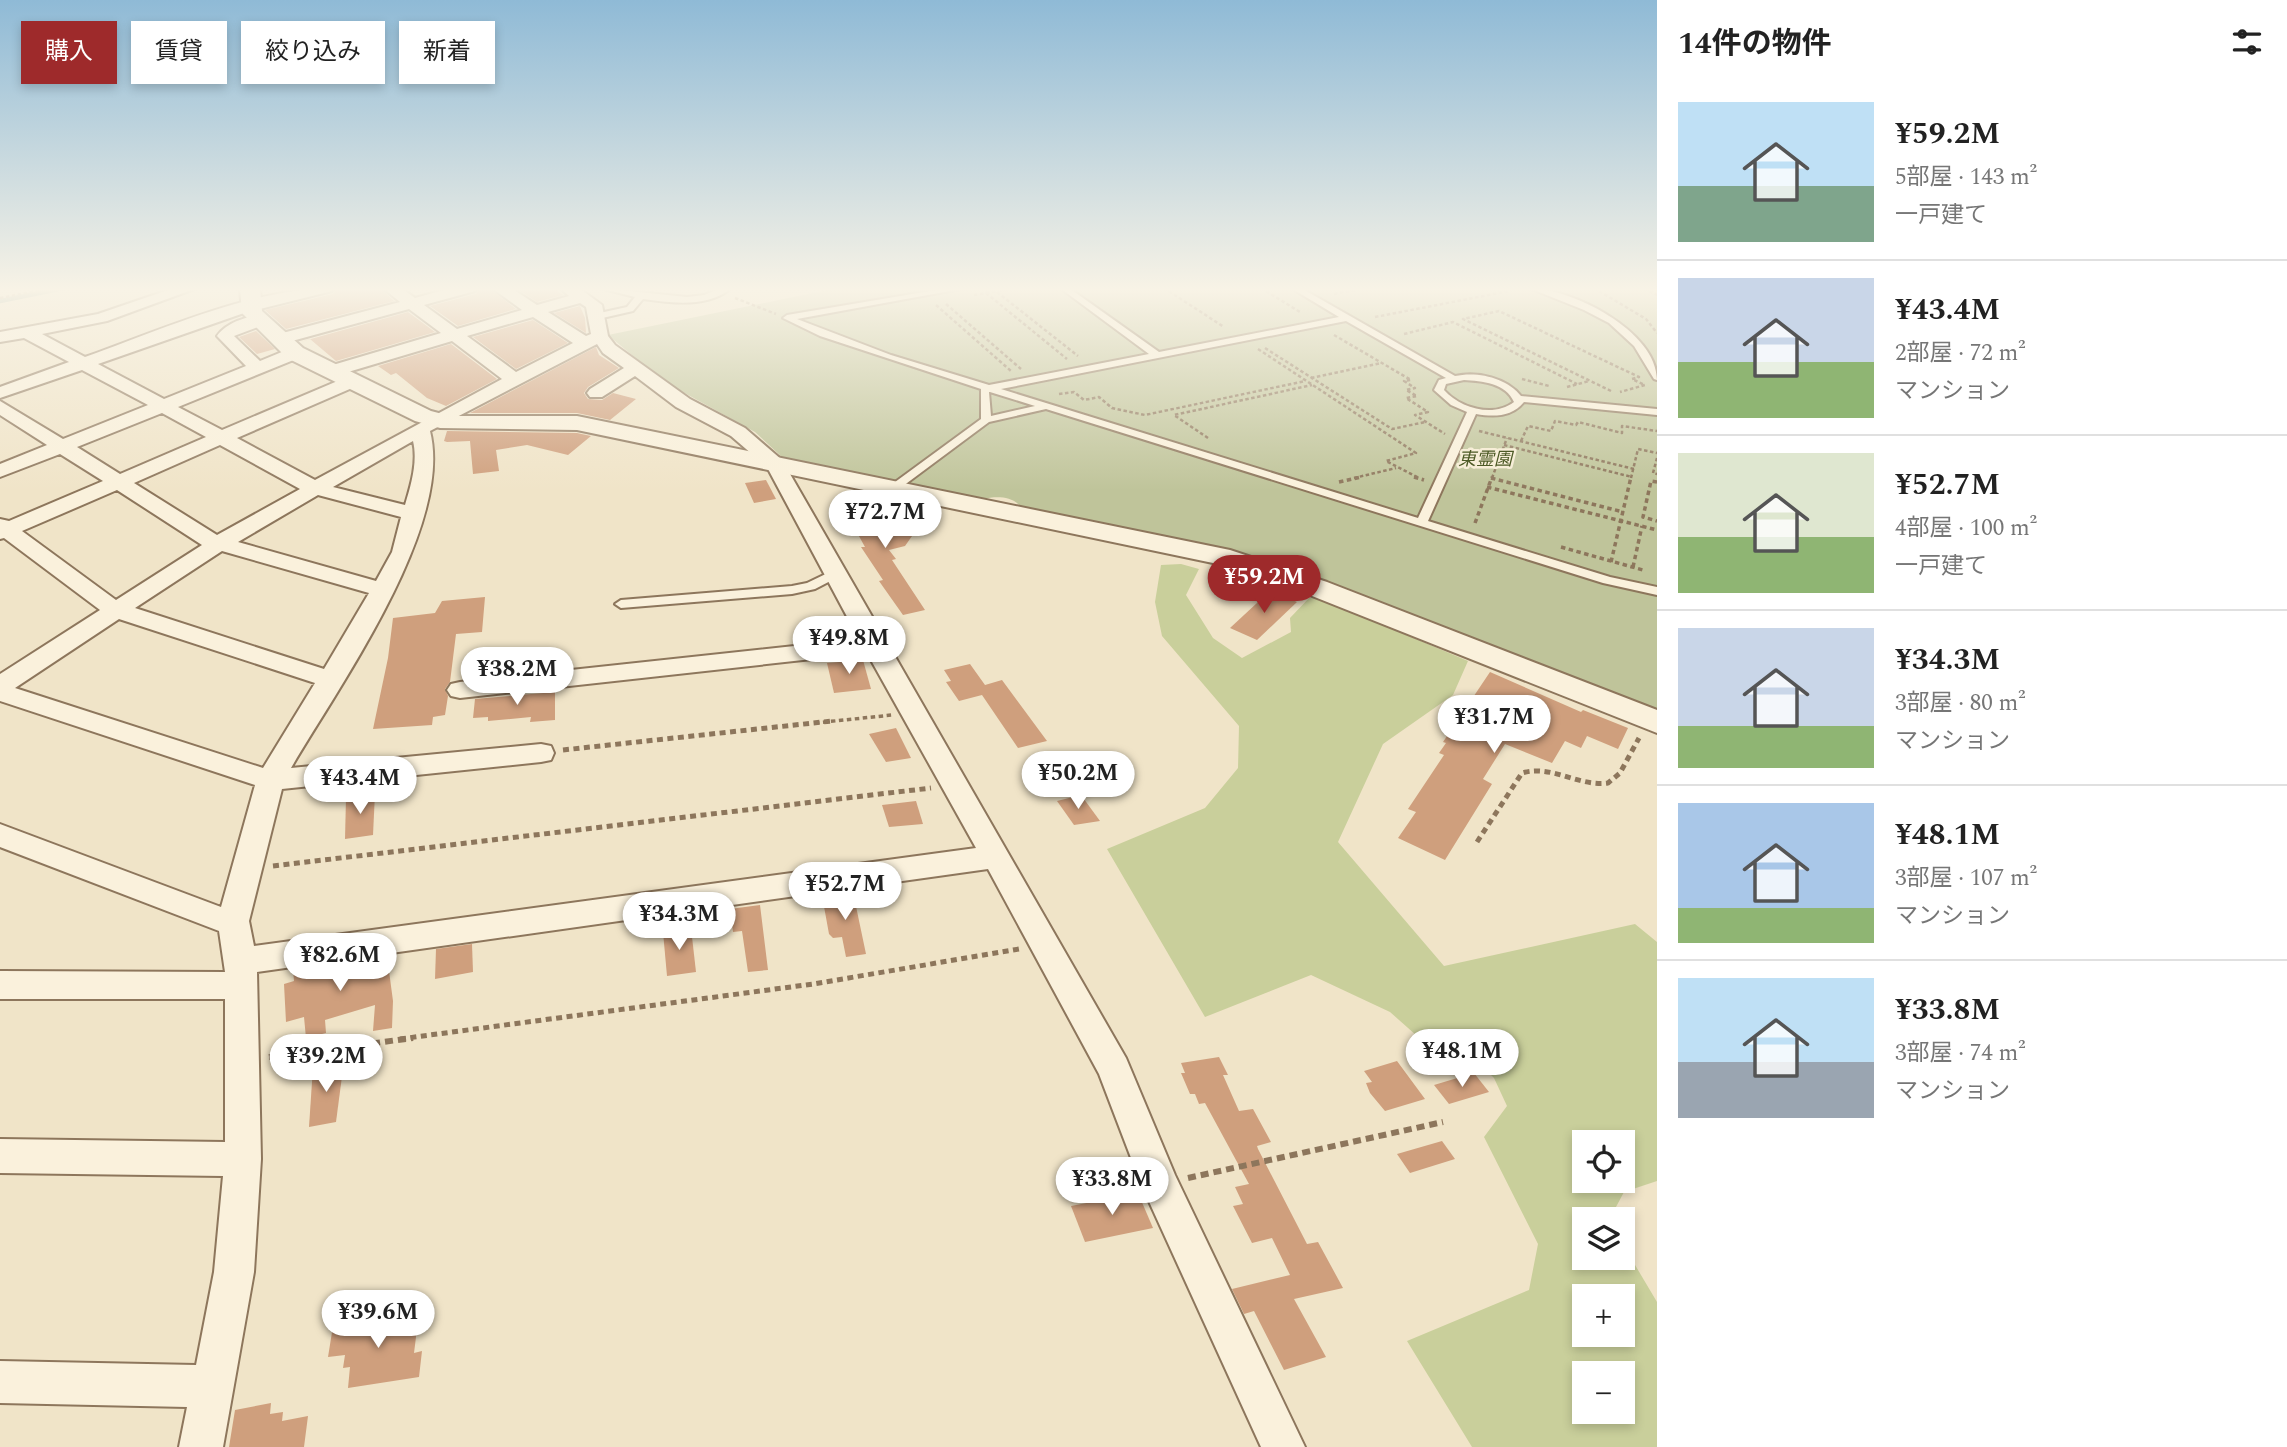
<!DOCTYPE html>
<html lang="ja">
<head>
<meta charset="utf-8">
<style>
  :root { --surface:#fff; --page:#f2f2f2; --text:#222; --muted:#767676; --line:#e0e0e0; --accent:#9e2a2b }
  body { margin:0; font-family:Spectral,"Noto Sans JP",serif; background:var(--page); color:var(--text); height:100vh; display:flex; flex-direction:column; font-size:26px; white-space:nowrap }
  * { box-sizing:border-box; margin:0 }
  p { font-size:23px; color:var(--muted) }
  .icon { flex:none; width:38px; height:38px; fill:none; stroke:currentColor; stroke-width:2; stroke-linecap:round; stroke-linejoin:round }
  .map { position:relative; flex:1; overflow:hidden }
  .details { display:flex; flex-direction:column; background:var(--surface); width:630px }
  .details>* { flex:none }
  .hud { position:absolute; left:21px; top:21px; width:665px; height:63px; display:flex; gap:14px }
  .tools { position:absolute; left:1572px; top:1130px; display:grid; gap:14px }
  .tools a { display:grid; place-items:center; width:63px; height:63px; border-radius:0px; background:var(--surface); box-shadow:0 4px 10px #0003; font-size:35px }
  .price { position:absolute; translate:-50% -60px; padding:0 16px; border-radius:24px; background:#fff; color:#222; font-size:23px; line-height:46px; filter:drop-shadow(0 2px 4px #0008) }
  .price::after { content:''; position:absolute; left:50%; top:42px; width:21px; height:16px; margin-left:-10px; background:inherit; clip-path:polygon(0 0,100% 0,50% 100%) }
  .price.current { background:var(--accent); color:#fff }
  ul { padding:0; list-style:none }
  li { display:flex; align-items:center; gap:21px; height:175px; padding:0 21px }
  li+li { border-top:2px solid var(--line) }
  li span { display:grid; place-items:center; flex:none; width:196px; height:140px; border-radius:0px; color:#555 }
  li>.icon { margin-inline-start:auto }
  span .icon { width:84px; height:84px; fill:#fffc; stroke-width:1 }
  li b { font-size:30px }
  h2 { display:flex; justify-content:space-between; align-items:center; height:84px; padding:0 21px; font-size:30px }
  .tag { padding:0 24px; border-radius:0px; background:var(--surface); box-shadow:0 4px 10px #0003; font-size:24px; line-height:63px }
  .tag.current { background:var(--accent); color:#fff }
  main { display:flex; flex:1; min-height:0 }
  .map>svg:first-child { display:block }
</style>
</head>
<body>
<main>
<div class="map">
<svg width="1657" height="1447" viewBox="0 0 1657 1447">
  <rect width="100%" height="100%" fill="#f0e4c8"/>
  <!-- green -->
  <path fill="#c9cf9b" fill-rule="evenodd" d="M1181,564L1199,569L1186,595L1213,638L1242,658L1291,632L1290,618L1309,598L1317,597L1468,661L1453,695L1383,744L1338,842L1444,966L1635,924L1657,942V1181L1624,1192L1609,1220H1584V1258H1622V1243L1657,1302V1447H1472L1407,1341L1529,1290L1538,1244L1484,1137L1507,1106L1494,1078L1470,1054L1434,1051L1390,1012L1311,975L1205,1017L1107,849L1205,808L1238,768L1239,726L1162,636L1155,602L1161,565ZM1584,1143H1622V1181H1584ZM1584,1297H1622V1335H1584ZM1584,1374H1622V1412H1584Z"/>
  <!-- cemetery -->
  <path fill="#bfc49a" d="M837,288H1657V712L1353,592L1282,567L1197,543L1020,506C1012,496 996,496 983,499L783,458L755,432L663,381L608,335Z"/>
  <g fill="none" stroke-linecap="round" stroke-linejoin="round">
    <!-- stream -->
    <polyline stroke="#6f938a" stroke-width="4.5" points="0,301 64,288"/>
  </g>
  <!-- building -->
  <g fill="#cf9f7d">
    <polygon points="337,288 380,288 394,301 286,329 265,310 333,294"/>
    <polygon points="480,288 489,288 516,309 458,326 430,306 476,294"/>
    <polygon points="516,288 537,291 552,288 563,295 537,302"/>
    <polygon points="580,306 585,318 586,333 554,313"/>
    <polygon points="408,312 435,332 336,361 310,339 300,342"/>
    <polygon points="533,320 568,343 516,369 473,337"/>
    <polygon points="256,331 275,349 257,354 239,337"/>
    <polygon points="451,344 497,379 446,406 427,398 396,373 391,375 378,366"/>
    <polygon points="596,347 599,355 619,368 588,387 584,393 588,399 602,400 613,393 636,399 610,420 577,413 470,413"/>
    <polygon points="447,431 577,433 591,436 568,455 527,445 496,450 499,471 473,474 470,441 447,442 444,441"/>
    <polygon points="766,480 776,499 754,503 745,483"/>
    <polygon points="863,497 886,536 904,514 924,519 905,546 889,550 896,559 892,560 925,610 903,615 879,581 883,580 861,547 865,547 839,500"/>
    <polygon points="1271,590 1297,602 1257,640 1230,628"/>
    <polygon points="485,597 482,632 456,634 450,682 445,689 448,696 445,715 433,717 432,725 373,729 388,658 393,618 435,613 442,601"/>
    <polygon points="863,660 871,689 834,693 827,663"/>
    <polygon points="970,664 985,685 1002,680 1047,741 1018,748 982,695 959,701 946,682 951,681 944,670"/>
    <polygon points="1490,672 1581,712 1583,710 1628,728 1618,749 1587,736 1581,748 1565,741 1552,763 1505,744 1483,779 1492,784 1445,860 1398,838 1416,812 1408,809 1444,755 1439,753 1446,743 1443,742"/>
    <polygon points="555,692 555,720 530,722 531,717 488,721 488,717 473,718 475,699"/>
    <polygon points="896,728 911,758 886,762 869,734"/>
    <polygon points="375,793 373,835 345,839 346,798"/>
    <polygon points="1081,795 1100,821 1074,825 1057,801"/>
    <polygon points="916,801 923,824 889,827 882,805"/>
    <polygon points="853,892 866,954 846,957 842,937 833,938 829,934 823,901 825,900 824,896"/>
    <polygon points="760,905 768,970 748,972 742,931 733,932 730,909"/>
    <polygon points="691,928 696,972 667,976 663,932"/>
    <polygon points="472,944 473,972 435,979 436,949"/>
    <polygon points="387,956 393,1001 392,1028 373,1031 375,1005 325,1020 326,1033 306,1038 304,1017 286,1022 284,984 294,981 293,970"/>
    <polygon points="1219,1057 1228,1075 1223,1075 1239,1111 1253,1109 1271,1142 1257,1146 1258,1149 1307,1244 1318,1242 1343,1288 1294,1299 1326,1357 1284,1370 1254,1311 1244,1314 1232,1289 1290,1275 1272,1238 1252,1243 1233,1206 1243,1204 1235,1187 1249,1184 1205,1103 1199,1104 1195,1094 1190,1094 1181,1073 1185,1073 1181,1063"/>
    <polygon points="344,1061 336,1122 309,1127 313,1067"/>
    <polygon points="1397,1061 1425,1099 1385,1111 1370,1093 1366,1083 1372,1082 1364,1071"/>
    <polygon points="1474,1073 1489,1092 1449,1104 1434,1085"/>
    <polygon points="1442,1141 1455,1159 1410,1173 1397,1154"/>
    <polygon points="1138,1193 1153,1228 1085,1242 1071,1206"/>
    <polygon points="419,1313 414,1353 422,1351 419,1377 348,1388 350,1367 343,1368 345,1355 328,1357 333,1326"/>
    <polygon points="271,1403 270,1414 283,1412 282,1421 308,1416 304,1447 229,1447 235,1410"/>
  </g>
  <g fill="none" stroke-linecap="round" stroke-linejoin="round">
    <!-- service casing -->
    <g stroke="#8d765c" stroke-width="4">
      <g id="service">
        <path d="M600,288L687,297L704,295L721,288H731C709,308 671,303 643,299L633,311L598,319L595,318V314L627,307L635,297Z"/>
        <path d="M948,288H966L797,319L891,355L989,385L1149,354L1060,288H1069L1159,352L1339,317L1291,288H1301L1455,376C1478,371 1507,378 1521,396L1657,409V415L1524,402C1512,417 1494,417 1476,414L1428,521L1610,577L1657,587V595L1603,583L1046,409L989,422L899,489H891V485L981,419V389L820,336L783,318L787,315ZM1346,321L1446,378L1439,380L1434,390L1451,405L1467,412L1418,518L1001,389ZM1464,380C1482,381 1506,383 1514,402C1493,418 1460,408 1444,390L1446,384ZM989,392H990L1035,406L991,416Z"/>
        <path d="M1529,288C1571,288 1657,331 1657,380L1654,379L1634,346L1609,323L1584,310Z"/>
        <polygon points="834,570 840,574 838,577 815,589 792,594 621,608 615,604 621,600 792,586 807,583"/>
      </g>
    </g>
    <!-- minor casing -->
    <g stroke="#8d765c" stroke-width="4">
      <path id="minor" d="M174,288H197L107,321L42,334L85,357C161,330 253,288 334,288L332,291L244,313L98,364L164,399L246,366L217,336C225,324 248,314 263,317V325L234,336L260,361L289,349H301L304,353L301,357L178,407L222,430L347,377H359L362,381L359,385L237,438L315,480L502,379L452,341L338,375H326L323,371L326,367L441,333L409,309L281,344L273,339L275,335L400,302L383,288H401L415,298L451,288H477L475,291L424,305L457,329L522,310L492,288H511L537,305L569,296L560,288H579L602,305L608,336L615,345L690,399L745,428L782,460L1126,1058L1175,1175L1305,1447H1261L1141,1184L1099,1074L988,869L257,972L261,1159L254,1272L223,1447H179L187,1407L0,1403V1361L196,1365L214,1272L223,1176L0,1173V1139L225,1142V999H0V971L225,972L219,931L0,847V824L221,907L255,785L0,701V674L100,610L4,538L0,539V519L9,521L103,481L60,454L0,477V464L47,445L0,415V401L63,439L148,405L82,370L0,398V387L69,362L24,338L0,342V332L98,314ZM580,303L586,307L591,334L586,336L548,312ZM533,317L573,343L516,372L467,336ZM597,344L603,353L624,368L590,389L587,393L590,397H602L635,376L676,407L731,436L767,467L859,639L460,682L451,684L447,690L451,696L460,698L867,653L976,848L254,946L249,921L282,789L541,762L551,760L554,753L551,746L541,744L291,768C339,686 454,526 430,431ZM162,413L206,437L120,474L77,447ZM413,441C418,462 411,485 405,505L333,487ZM220,445L300,489L217,535L134,483ZM117,490L202,545L116,600L22,531ZM318,495L401,517L392,552L376,581L238,542ZM222,551L369,593L324,669L135,608ZM119,619L315,683L263,768L15,688Z"/>
    </g>
    <!-- tertiary casing -->
    <g stroke="#8d765c" stroke-width="4">
      <polygon id="tertiary" points="240,288 260,288 262,311 303,348 431,411 450,416 577,416 1230,550 1327,582 1657,710 1657,733 1307,594 1213,563 577,430 440,428 415,421 287,358 242,313"/>
    </g>
    <!-- path-far3 -->
    <g stroke="#8d765c" stroke-width="2.5" stroke-dasharray="3.5 2.5" stroke-linecap="butt">
      <polyline points="1164,288 1224,327"/>
      <polyline points="1261,288 1300,312"/>
      <polyline points="1594,288 1646,319 1657,333"/>
      <polyline points="1644,288 1657,295"/>
      <polyline points="997,292 1078,356"/>
      <polyline points="986,293 1067,359"/>
      <polyline points="1334,294 1364,288"/>
      <polyline points="974,295 1017,288"/>
      <polyline points="0,298 52,288"/>
      <polyline points="735,298 776,314"/>
      <polyline points="946,304 1021,369"/>
      <polyline points="936,305 1011,371"/>
      <polyline points="1375,317 1509,291 1502,288"/>
      <polyline points="1404,334 1453,322 1577,384"/>
      <polyline points="1334,335 1411,380 1404,381 1415,388 1406,390 1417,396 1406,398 1428,412 1415,415 1445,434"/>
      <polyline points="1265,348 1392,429 1425,422"/>
      <polyline points="1258,349 1416,453 1386,461 1419,478"/>
      <polyline points="1311,378 1381,363"/>
      <polyline points="1522,379 1549,386"/>
      <polyline points="1567,387 1589,381"/>
      <polyline points="1611,391 1463,319 1499,311 1639,377 1632,379 1645,385 1620,392"/>
      <polyline points="1059,394 1074,392 1084,400 1099,397 1112,408 1145,415 1305,381"/>
      <polyline points="1479,431 1634,469"/>
      <polyline points="1208,438 1174,415 1312,385"/>
      <polyline points="1521,441 1528,426 1551,431 1555,421 1576,425 1578,422 1622,433 1622,426 1657,431"/>
      <polyline points="1504,445 1632,477"/>
      <polyline points="1657,458 1653,473 1657,474"/>
      <polyline points="1354,478 1396,468"/>
      <polyline points="1492,478 1507,438"/>
      <polyline points="1631,478 1638,449 1657,453"/>
    </g>
    <!-- path-far2 -->
    <g stroke="#8d765c" stroke-width="3.5" stroke-dasharray="4.5 3.5" stroke-linecap="butt">
      <polyline points="1414,477 1424,480"/>
      <polyline points="1491,478 1623,512"/>
      <polyline points="1339,482 1361,477"/>
      <polyline points="1657,482 1651,481 1643,517 1657,521"/>
      <polyline points="1487,487 1657,530"/>
      <polyline points="1475,523 1492,477"/>
      <polyline points="1561,547 1643,570"/>
      <polyline points="1611,562 1631,477"/>
      <polyline points="1633,567 1642,526"/>
      <polyline points="815,723 892,715"/>
    </g>
    <!-- path-far1 -->
    <g stroke="#8d765c" stroke-width="5" stroke-dasharray="6 4.5" stroke-linecap="butt">
      <polyline points="563,750 832,721"/>
      <path d="M1477,842L1522,773C1552,764 1578,787 1608,783L1620,773L1639,738"/>
      <polyline points="273,866 931,788"/>
      <polyline points="400,1039 813,984 1019,949"/>
    </g>
    <!-- path -->
    <g stroke="#8d765c" stroke-width="6" stroke-dasharray="8 5" stroke-linecap="butt">
      <polyline points="269,1057 413,1038"/>
      <polyline points="1188,1178 1443,1122"/>
    </g>
    <!-- service -->
    <use href="#service" fill="#faf1dc" fill-rule="evenodd"/>
    <!-- minor -->
    <use href="#minor" fill="#faf1dc" fill-rule="evenodd"/>
    <!-- tertiary -->
    <use href="#tertiary" fill="#faf1dc" fill-rule="evenodd"/>
  </g>
  <!-- sky -->
  <linearGradient id="sky" x2="0" y2="1"><stop stop-color="#8fbad6"/><stop offset="0.59" stop-color="#f8f3e6"/><stop offset="1" stop-color="#f8f3e6" stop-opacity="0"/></linearGradient>
  <rect width="1657" height="491" fill="url(#sky)"/>
  <g text-anchor="middle" stroke-width="5" stroke-linejoin="round" paint-order="stroke">
    <!-- far-park labels -->
    <g font-size="18" font-style="italic" fill="#4d5a26" stroke="#f7eed8">
      <text x="1485" y="465">東霊園</text>
    </g>
  </g>
</svg>
<div class="tools">
<a><svg class="icon" aria-label="locate" viewBox="0 0 24 24"><circle cx="12" cy="12" r="6"/><path d="M12 2v4M12 18v4M2 12h4M18 12h4"/></svg></a>
<a><svg class="icon" aria-label="layers" viewBox="0 0 24 24"><path d="M12 4l9 5-9 5-9-5zM3 14l9 5 9-5"/></svg></a>
<a>+</a>
<a>−</a>
</div>
<b class="price" style="left:885px;top:550px">¥72.7M</b>
<b class="price current" style="left:1264px;top:615px">¥59.2M</b>
<b class="price" style="left:849px;top:676px">¥49.8M</b>
<b class="price" style="left:517px;top:707px">¥38.2M</b>
<b class="price" style="left:1494px;top:755px">¥31.7M</b>
<b class="price" style="left:1078px;top:811px">¥50.2M</b>
<b class="price" style="left:360px;top:816px">¥43.4M</b>
<b class="price" style="left:845px;top:922px">¥52.7M</b>
<b class="price" style="left:679px;top:952px">¥34.3M</b>
<b class="price" style="left:340px;top:993px">¥82.6M</b>
<b class="price" style="left:1462px;top:1089px">¥48.1M</b>
<b class="price" style="left:326px;top:1094px">¥39.2M</b>
<b class="price" style="left:1112px;top:1217px">¥33.8M</b>
<b class="price" style="left:378px;top:1350px">¥39.6M</b>
<div class="hud">
<a class="tag current">購入</a>
<a class="tag">賃貸</a>
<a class="tag">絞り込み</a>
<a class="tag">新着</a>
</div>
</div>
<section class="details">
<h2>14件の物件<svg class="icon" aria-label="filters" viewBox="0 0 24 24"><path d="M4 7h16M4 17h16"/><circle cx="9" cy="7" r="2"/><circle cx="15" cy="17" r="2"/></svg></h2>
<ul>
<li><span style="background:linear-gradient(#bfe0f5 60%,#7fa58c 0)"><svg class="icon" aria-label="home" viewBox="0 0 24 24"><path d="M3 11l9-7 9 7M6 9v11h12V9"/></svg></span><div><b>¥59.2M</b><p>5部屋 · 143 m²</p><p>一戸建て</p></div></li>
<li><span style="background:linear-gradient(#c9d6e8 60%,#8fb573 0)"><svg class="icon" aria-label="home" viewBox="0 0 24 24"><path d="M3 11l9-7 9 7M6 9v11h12V9"/></svg></span><div><b>¥43.4M</b><p>2部屋 · 72 m²</p><p>マンション</p></div></li>
<li><span style="background:linear-gradient(#dfe7d0 60%,#8fb573 0)"><svg class="icon" aria-label="home" viewBox="0 0 24 24"><path d="M3 11l9-7 9 7M6 9v11h12V9"/></svg></span><div><b>¥52.7M</b><p>4部屋 · 100 m²</p><p>一戸建て</p></div></li>
<li><span style="background:linear-gradient(#c9d6e8 70%,#8fb573 0)"><svg class="icon" aria-label="home" viewBox="0 0 24 24"><path d="M3 11l9-7 9 7M6 9v11h12V9"/></svg></span><div><b>¥34.3M</b><p>3部屋 · 80 m²</p><p>マンション</p></div></li>
<li><span style="background:linear-gradient(#a9c7e8 75%,#8fb573 0)"><svg class="icon" aria-label="home" viewBox="0 0 24 24"><path d="M3 11l9-7 9 7M6 9v11h12V9"/></svg></span><div><b>¥48.1M</b><p>3部屋 · 107 m²</p><p>マンション</p></div></li>
<li><span style="background:linear-gradient(#bfe0f5 60%,#9aa5b1 0)"><svg class="icon" aria-label="home" viewBox="0 0 24 24"><path d="M3 11l9-7 9 7M6 9v11h12V9"/></svg></span><div><b>¥33.8M</b><p>3部屋 · 74 m²</p><p>マンション</p></div></li>
</ul>
</section>
</main>
</body>
</html>
